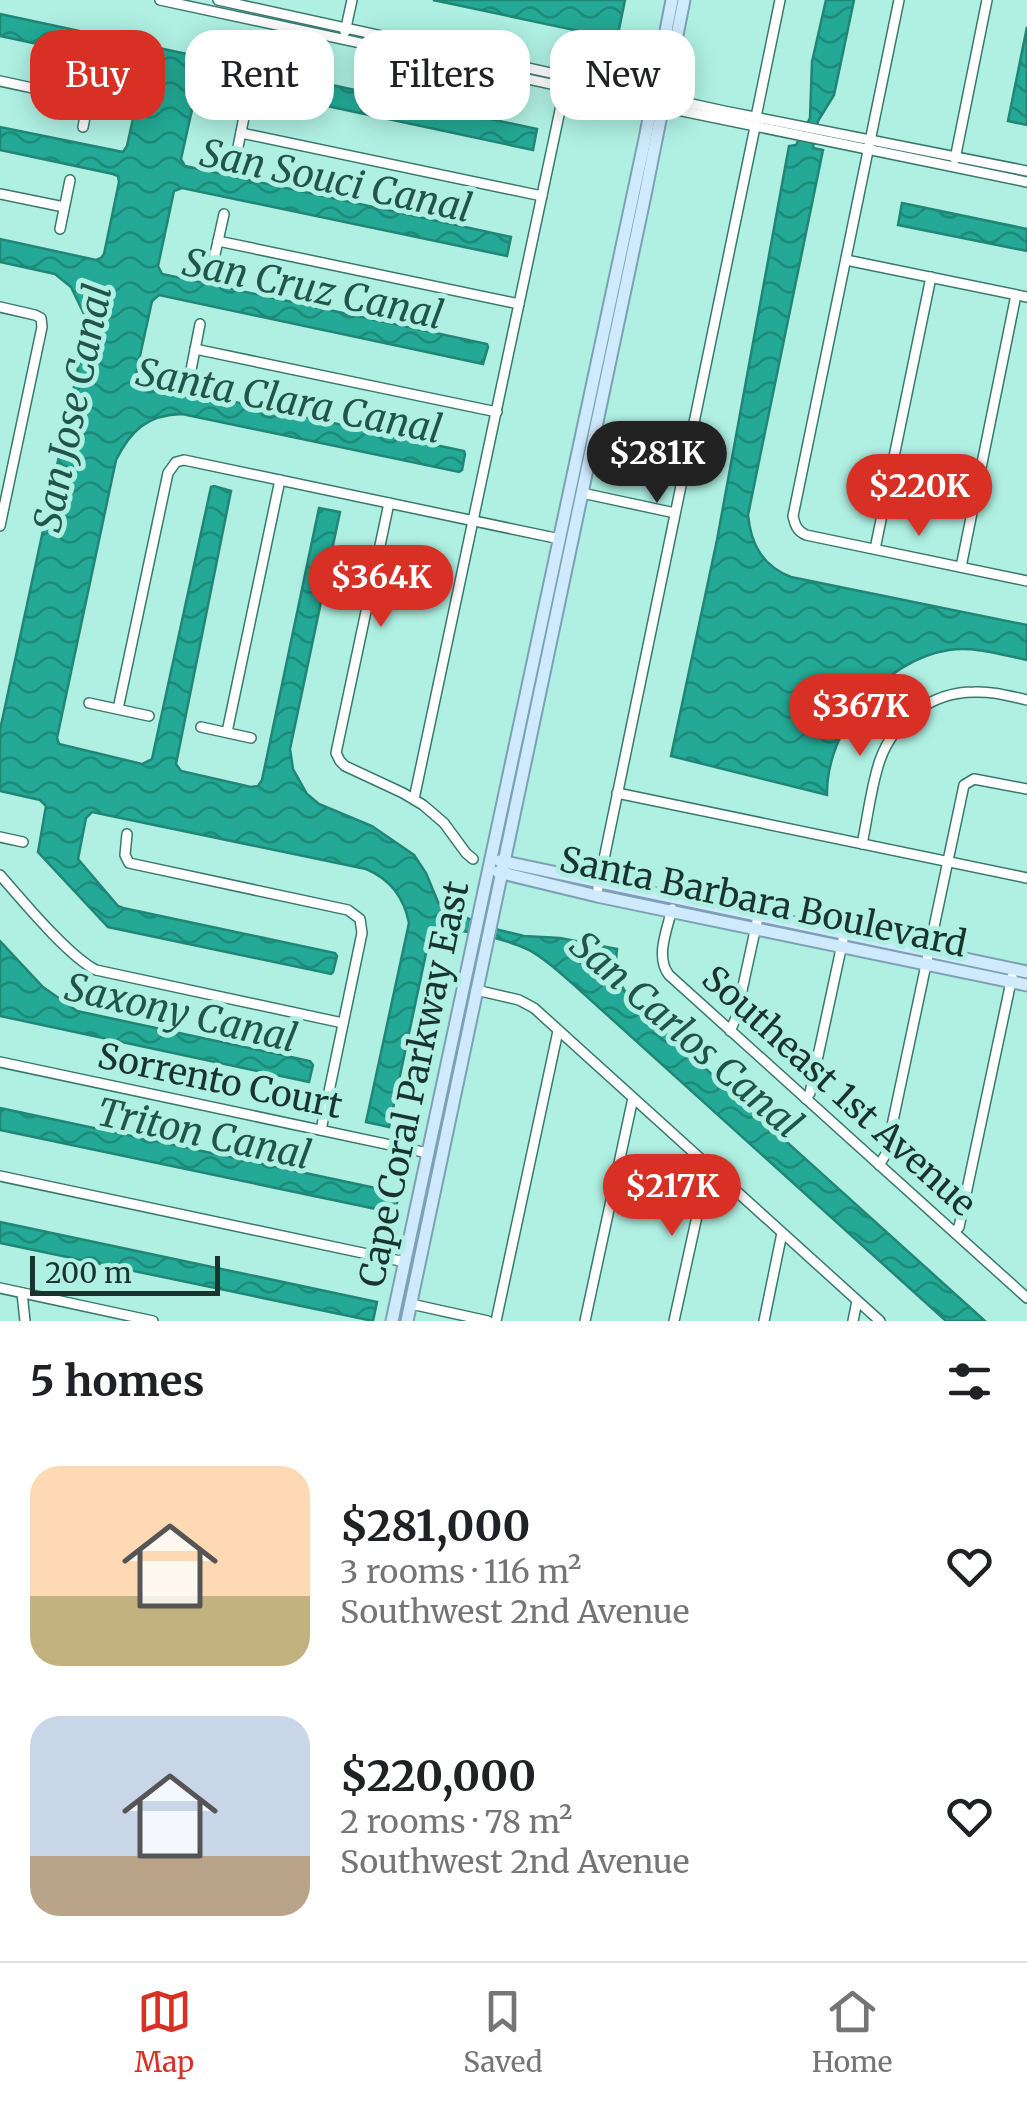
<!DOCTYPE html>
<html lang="en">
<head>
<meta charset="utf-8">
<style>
  :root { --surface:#fff; --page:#f6f6f6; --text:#202124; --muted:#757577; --line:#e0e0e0; --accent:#d93025 }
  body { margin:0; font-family:Merriweather,serif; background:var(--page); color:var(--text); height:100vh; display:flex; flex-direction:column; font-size:38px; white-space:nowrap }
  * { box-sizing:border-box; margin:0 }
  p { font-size:32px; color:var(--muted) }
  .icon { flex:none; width:55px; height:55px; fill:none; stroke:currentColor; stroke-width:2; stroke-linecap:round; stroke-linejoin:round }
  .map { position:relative; height:1321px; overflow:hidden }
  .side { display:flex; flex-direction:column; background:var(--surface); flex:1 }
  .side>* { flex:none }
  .banner { position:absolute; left:30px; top:30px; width:968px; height:90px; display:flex; gap:20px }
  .scale { position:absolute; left:30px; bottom:25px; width:190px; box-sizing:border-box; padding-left:10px; border:5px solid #19342f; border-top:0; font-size:28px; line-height:35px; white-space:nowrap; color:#19342f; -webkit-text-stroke:8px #aff0e2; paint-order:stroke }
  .price { position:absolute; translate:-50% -85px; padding:0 22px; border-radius:35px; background:var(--accent); color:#fff; font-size:32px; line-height:65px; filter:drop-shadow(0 2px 5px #0008) }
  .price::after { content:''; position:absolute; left:50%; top:60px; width:30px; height:22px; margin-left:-15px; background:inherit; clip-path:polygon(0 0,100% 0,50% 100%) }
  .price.active { background:#222; color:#fff }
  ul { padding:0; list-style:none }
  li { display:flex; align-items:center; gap:30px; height:250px; padding:0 30px }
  li span { display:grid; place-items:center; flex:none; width:280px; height:200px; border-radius:30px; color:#555 }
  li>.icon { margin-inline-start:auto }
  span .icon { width:120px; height:120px; fill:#fffc; stroke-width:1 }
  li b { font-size:42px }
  h2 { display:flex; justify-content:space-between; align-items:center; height:120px; padding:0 30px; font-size:42px }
  .tag { padding:0 35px; border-radius:30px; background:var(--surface); box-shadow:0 5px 25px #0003; font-size:35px; line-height:90px }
  .tag.active { background:var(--accent); color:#fff }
  .tabs { display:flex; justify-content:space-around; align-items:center; height:140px; border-top:2px solid var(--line); background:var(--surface); font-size:28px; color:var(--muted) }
  .tabs a { display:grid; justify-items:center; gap:5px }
  .tabs .active { color:var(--accent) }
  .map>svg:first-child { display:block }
</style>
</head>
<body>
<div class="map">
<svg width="1027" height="1321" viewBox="0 0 1027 1321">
  <defs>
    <pattern id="water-waves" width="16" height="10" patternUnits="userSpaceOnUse" patternTransform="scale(2.5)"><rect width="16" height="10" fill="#23a995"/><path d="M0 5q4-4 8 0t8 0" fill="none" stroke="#1e8a7a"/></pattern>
  </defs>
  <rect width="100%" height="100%" fill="#aff0e2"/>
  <!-- water -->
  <g fill="url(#water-waves)" stroke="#208676" stroke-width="2.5">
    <polygon points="433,0 625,0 618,34 612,38"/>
    <path d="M826,0H854L834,95L818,121L813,148L823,150L748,515C751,545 763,566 791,577L1027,625V660C1003,655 974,646 949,650C884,660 826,729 827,795L671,756L717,540L789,146L796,145L810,118L812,62Z"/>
    <path d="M0,14L537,129L533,150L205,80L198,83L181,159L185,166L511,237L507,256L182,188L174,191L158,266L162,274L487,344L488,347L483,364L159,295L152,301L136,374L141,382L464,451L465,454L462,470L459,472L182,414C147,415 131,430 116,460L57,738L59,744L142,764L152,759L211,487L214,486L231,491L176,764L181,771L251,787L258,786L262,780L319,508L340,512L290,749L293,769L307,794L319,804L372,826L414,855L426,873L438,902L445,910L499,930L524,936L560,938L617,949C614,970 620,988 634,1004L985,1321H946L573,984C559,972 544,957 527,949C507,940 452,925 431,930L389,1127L366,1122L409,923C404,897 390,879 366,869L92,812L86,818L78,859L118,906L123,908L335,953L337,956L333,972L331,974L108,927L38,852L46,806L40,800L0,791V730L83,345L86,318L71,287L55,274L0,262V239L96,260L101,258L104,254L119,182L118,176L113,174L0,150V127L123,152L127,146L143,72L136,65L0,36Z"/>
    <polygon points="1027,27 1027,125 1008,121"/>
    <polygon points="902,203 1027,229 1027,251 898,225"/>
    <polygon points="0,941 43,987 77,1011 310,1061 313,1065 309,1082 0,1016"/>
    <polygon points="0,1108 399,1193 395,1213 0,1130"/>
    <polygon points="0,1222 377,1302 373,1321 0,1243"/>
  </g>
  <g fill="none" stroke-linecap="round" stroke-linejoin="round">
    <!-- minor casing -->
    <g stroke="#39796d" stroke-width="12">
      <g id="minor">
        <polyline points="160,0 565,87 1027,182"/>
        <polyline points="218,0 724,111 1027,171"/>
        <path d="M899,0L808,443L793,516C795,525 797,531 806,535L1027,581"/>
        <polyline points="345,32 352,0"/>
        <polyline points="0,81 88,100"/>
        <polyline points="756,117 780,0"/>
        <polyline points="83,127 94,72"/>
        <polyline points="241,133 542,196"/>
        <polyline points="237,152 246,107"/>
        <polyline points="955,159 987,0"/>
        <polyline points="0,194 64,207"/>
        <polyline points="60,229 70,180"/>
        <polyline points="218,241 519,304"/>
        <polyline points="846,260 1027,297"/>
        <polyline points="212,268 224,214"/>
        <polyline points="0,307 35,315 41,318 42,327 0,526"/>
        <polyline points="195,349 497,412"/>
        <polyline points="190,375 200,324"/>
        <polyline points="582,493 675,513"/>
        <polyline points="389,503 336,753 340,761 345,766 403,793 423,805 444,823 466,853 473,859"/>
        <polyline points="875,549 931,277"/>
        <polyline points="961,567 1016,295"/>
        <polyline points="89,703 149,716"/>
        <polyline points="118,709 168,473 176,462 184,460 560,539"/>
        <polyline points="201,727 251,738"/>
        <polyline points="227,732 280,480"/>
        <polyline points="617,793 1027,878"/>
        <polyline points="414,799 566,82"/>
        <polyline points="127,834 125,855 129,863 348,910 360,919 362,933 321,1130"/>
        <polyline points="0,837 23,842"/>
        <path d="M862,844C868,816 871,786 880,760C894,721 931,692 974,692C992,691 1009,696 1027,700"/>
        <path d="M0,875C21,899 69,957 96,970L343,1023"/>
        <polyline points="598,888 755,127"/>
        <path d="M672,909C667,930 655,957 669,975L1027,1298"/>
        <polyline points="476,990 519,1000 534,1008 880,1321"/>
        <polyline points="730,1031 736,1018 758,917"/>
        <polyline points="0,1062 428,1153"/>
        <polyline points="806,1099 810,1093 844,935"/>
        <polyline points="879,1165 886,1154 964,785 974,779 1027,789"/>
        <polyline points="0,1176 405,1262"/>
        <polyline points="954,1232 959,1227 1012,977"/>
        <polyline points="0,1288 153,1321"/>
        <polyline points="22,1293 25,1321"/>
        <polyline points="411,1304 488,1321"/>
        <polyline points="496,1321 558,1031"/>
        <polyline points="585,1321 633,1098"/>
        <polyline points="674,1321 708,1166"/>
        <polyline points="764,1321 782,1233"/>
        <polyline points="853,1321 857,1301"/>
      </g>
    </g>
    <!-- major casing -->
    <g stroke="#7ca1b4" stroke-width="15">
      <g id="major">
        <polyline points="500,861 1027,972"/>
        <polyline points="498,872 597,896 1027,985"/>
        <polyline points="392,1321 645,139 672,0"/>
        <polyline points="407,1321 645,195 684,0"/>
      </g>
    </g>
    <!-- minor -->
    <use href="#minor" stroke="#fff" stroke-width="9"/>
    <!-- major -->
    <use href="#major" stroke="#d0eafd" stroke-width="11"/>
  </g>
  <g text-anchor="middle" stroke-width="10" stroke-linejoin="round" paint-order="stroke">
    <!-- street labels -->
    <g font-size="35" fill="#19342f" stroke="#aff0e2">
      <text transform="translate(763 902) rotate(12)" y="12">Santa Barbara Boulevard</text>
      <text transform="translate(220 1081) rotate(12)" y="12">Sorrento Court</text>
      <text transform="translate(414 1084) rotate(-78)" y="12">Cape Coral Parkway East</text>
      <text transform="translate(839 1091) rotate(42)" y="12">Southeast 1st Avenue</text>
    </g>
    <!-- water labels -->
    <g font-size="38" font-style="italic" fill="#21554b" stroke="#aff0e2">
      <text transform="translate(336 181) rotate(12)" y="13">San Souci Canal</text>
      <text transform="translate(313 289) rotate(12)" y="13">San Cruz Canal</text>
      <text transform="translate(289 401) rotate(11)" y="13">Santa Clara Canal</text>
      <text transform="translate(73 408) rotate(-78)" y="13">San Jose Canal</text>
      <text transform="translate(181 1013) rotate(13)" y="13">Saxony Canal</text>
      <text transform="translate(686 1035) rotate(41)" y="13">San Carlos Canal</text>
      <text transform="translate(204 1134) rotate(12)" y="13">Triton Canal</text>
    </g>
  </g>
</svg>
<div class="scale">200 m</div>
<b class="price active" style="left:657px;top:506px">$281K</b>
<b class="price" style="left:919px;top:539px">$220K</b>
<b class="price" style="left:381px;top:630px">$364K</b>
<b class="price" style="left:860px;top:759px">$367K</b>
<b class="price" style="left:672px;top:1239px">$217K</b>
<div class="banner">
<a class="tag active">Buy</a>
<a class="tag">Rent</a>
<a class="tag">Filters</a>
<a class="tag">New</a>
</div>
</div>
<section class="side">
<h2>5 homes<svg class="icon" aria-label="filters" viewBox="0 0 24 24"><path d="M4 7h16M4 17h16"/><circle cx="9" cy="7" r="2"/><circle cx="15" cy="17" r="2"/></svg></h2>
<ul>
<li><span style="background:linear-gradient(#ffd9b3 65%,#c2b280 0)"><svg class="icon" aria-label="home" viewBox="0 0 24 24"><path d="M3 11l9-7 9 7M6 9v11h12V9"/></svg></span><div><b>$281,000</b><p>3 rooms · 116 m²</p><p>Southwest 2nd Avenue</p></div><svg class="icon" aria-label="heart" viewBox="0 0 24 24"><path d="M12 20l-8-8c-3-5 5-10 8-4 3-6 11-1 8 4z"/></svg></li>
<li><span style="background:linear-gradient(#c9d6e8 70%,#b9a48a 0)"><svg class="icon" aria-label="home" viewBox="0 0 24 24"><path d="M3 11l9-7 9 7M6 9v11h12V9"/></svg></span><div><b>$220,000</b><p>2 rooms · 78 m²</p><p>Southwest 2nd Avenue</p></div><svg class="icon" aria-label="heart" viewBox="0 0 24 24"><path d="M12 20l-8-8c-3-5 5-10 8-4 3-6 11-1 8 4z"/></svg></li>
</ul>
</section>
<nav class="tabs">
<a class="active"><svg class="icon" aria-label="map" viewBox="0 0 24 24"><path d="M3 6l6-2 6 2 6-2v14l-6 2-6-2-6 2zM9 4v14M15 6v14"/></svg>Map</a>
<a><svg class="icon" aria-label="saved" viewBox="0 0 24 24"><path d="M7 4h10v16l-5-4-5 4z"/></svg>Saved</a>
<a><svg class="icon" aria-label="home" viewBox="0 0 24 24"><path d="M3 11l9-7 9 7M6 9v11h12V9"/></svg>Home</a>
</nav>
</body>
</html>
